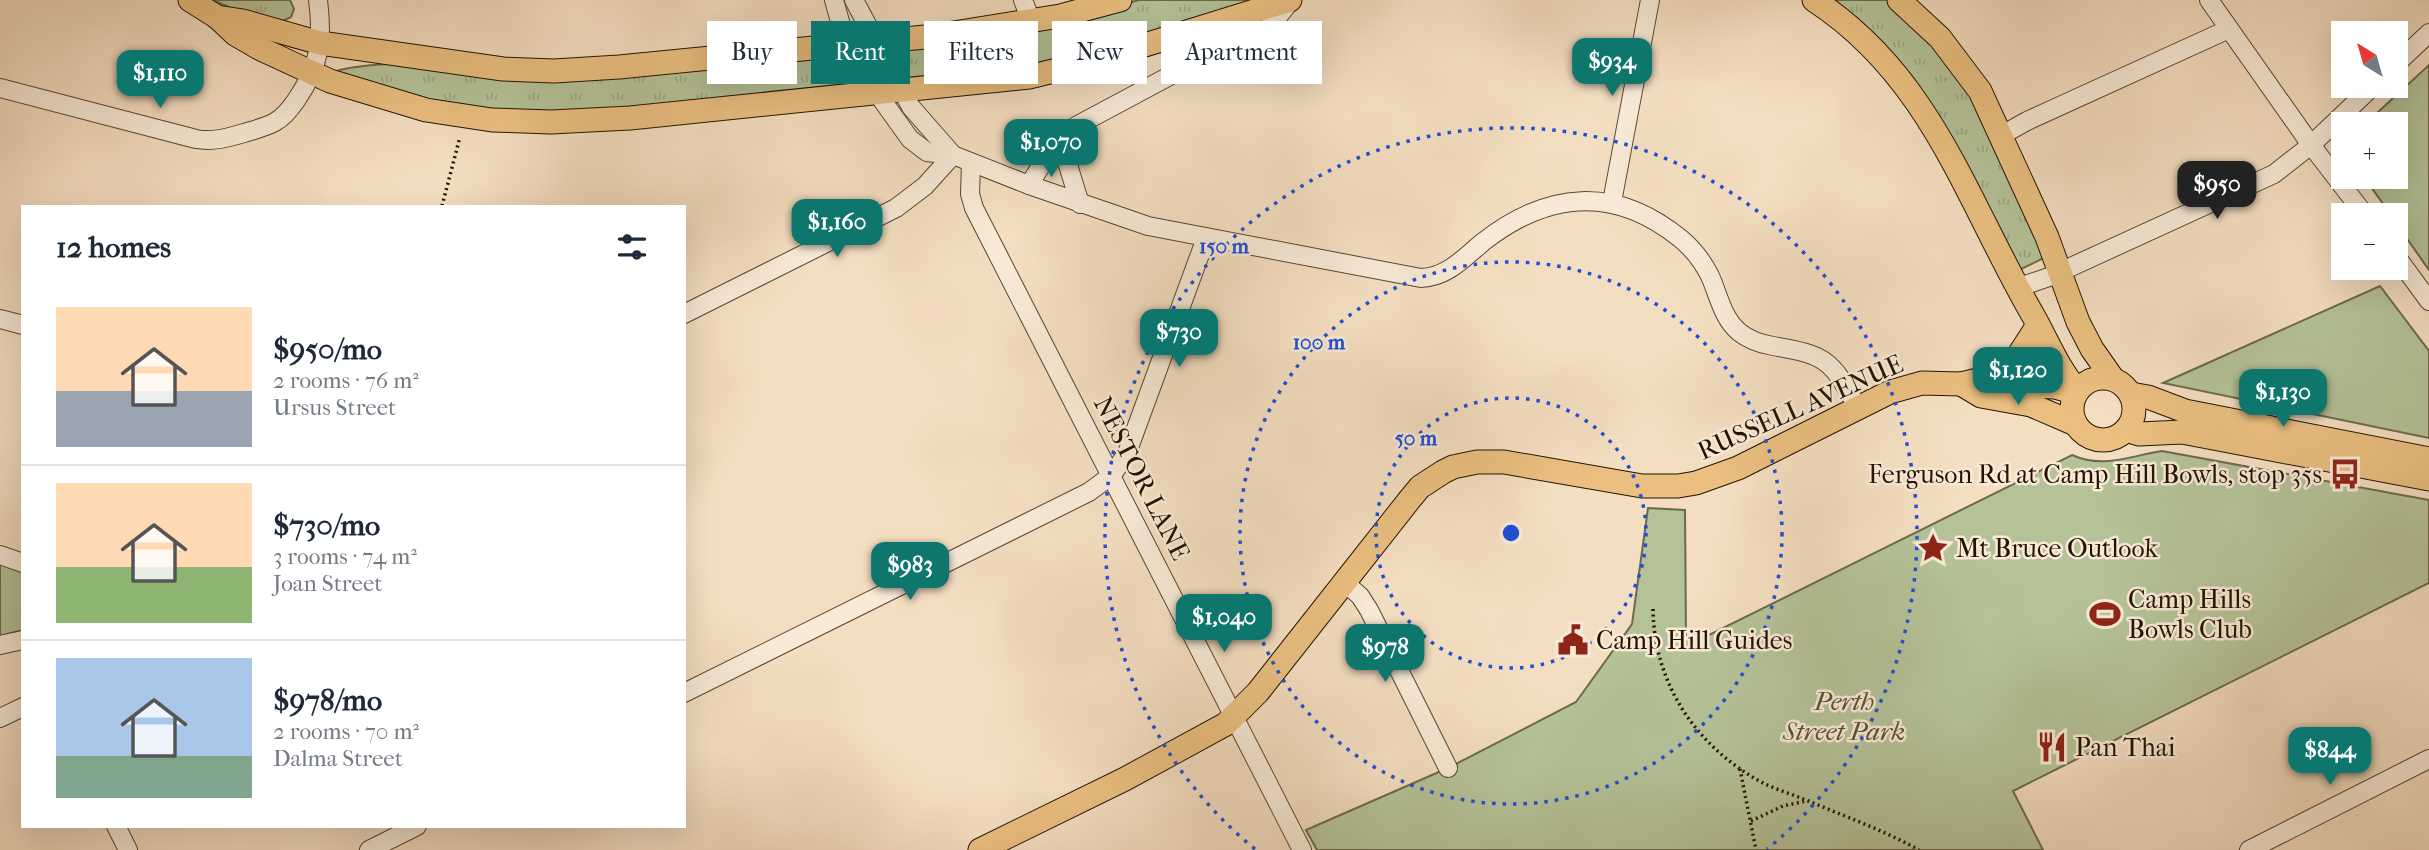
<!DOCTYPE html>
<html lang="en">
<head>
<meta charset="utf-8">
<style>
  :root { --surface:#fff; --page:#f6f6f7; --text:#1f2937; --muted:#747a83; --line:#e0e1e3; --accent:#0f766e }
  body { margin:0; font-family:"IM FELL French Canon",serif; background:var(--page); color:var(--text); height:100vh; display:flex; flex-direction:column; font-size:26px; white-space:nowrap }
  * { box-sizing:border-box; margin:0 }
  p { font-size:23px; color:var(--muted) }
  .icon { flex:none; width:38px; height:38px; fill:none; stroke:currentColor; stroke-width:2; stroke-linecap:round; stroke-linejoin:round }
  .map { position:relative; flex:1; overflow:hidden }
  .side { position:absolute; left:21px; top:205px; width:665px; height:623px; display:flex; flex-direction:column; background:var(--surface); border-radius:0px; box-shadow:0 7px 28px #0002 }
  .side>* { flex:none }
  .banner { position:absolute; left:707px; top:21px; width:665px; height:63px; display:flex; gap:14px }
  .needle { width:46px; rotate:323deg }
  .buttons { position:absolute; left:2331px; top:21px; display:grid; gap:14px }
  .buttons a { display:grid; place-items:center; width:77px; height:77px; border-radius:0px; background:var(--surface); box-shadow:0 7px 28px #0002; font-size:35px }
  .price { position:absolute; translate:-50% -60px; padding:0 16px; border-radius:14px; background:var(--accent); color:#fff; font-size:23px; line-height:46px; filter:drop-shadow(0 2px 4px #0008) }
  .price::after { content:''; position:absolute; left:50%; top:42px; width:21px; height:16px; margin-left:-10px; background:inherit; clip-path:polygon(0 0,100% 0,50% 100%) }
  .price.active { background:#222; color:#fff }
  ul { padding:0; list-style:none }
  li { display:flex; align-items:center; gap:21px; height:175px; padding:0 35px }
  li+li { border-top:2px solid var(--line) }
  li span { display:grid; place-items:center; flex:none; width:196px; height:140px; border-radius:0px; color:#555 }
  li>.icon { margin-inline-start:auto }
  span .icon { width:84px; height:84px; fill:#fffc; stroke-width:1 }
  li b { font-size:30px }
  h2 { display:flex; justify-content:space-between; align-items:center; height:84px; padding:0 35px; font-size:30px }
  .chip { padding:0 24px; border-radius:0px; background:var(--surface); box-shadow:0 7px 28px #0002; font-size:24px; line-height:63px }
  .chip.active { background:var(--accent); color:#fff }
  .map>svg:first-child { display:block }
</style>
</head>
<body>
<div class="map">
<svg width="2429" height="850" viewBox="0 0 2429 850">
  <defs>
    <pattern id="grass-tufts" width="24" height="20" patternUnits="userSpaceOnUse" patternTransform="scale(1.75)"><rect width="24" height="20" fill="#b5c298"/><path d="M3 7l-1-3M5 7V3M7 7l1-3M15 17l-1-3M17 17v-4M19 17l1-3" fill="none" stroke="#9ba681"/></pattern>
  </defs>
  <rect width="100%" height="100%" fill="#f4dec1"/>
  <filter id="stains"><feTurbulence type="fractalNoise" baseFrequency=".00286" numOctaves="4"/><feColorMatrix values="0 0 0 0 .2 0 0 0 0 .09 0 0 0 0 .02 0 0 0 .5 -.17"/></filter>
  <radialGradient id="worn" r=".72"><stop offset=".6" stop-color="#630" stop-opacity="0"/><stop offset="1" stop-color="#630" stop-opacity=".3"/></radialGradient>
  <!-- grass -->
  <g fill="url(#grass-tufts)" stroke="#6c6a4c" stroke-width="2">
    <polygon points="213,0 290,0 294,9 291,17 281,22 238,11"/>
    <polygon points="1139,0 1272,0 1087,57 908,84 892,55 895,51 1089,14"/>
    <polygon points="1825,0 1890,0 1958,70 2046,257 2019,270 1972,178"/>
    <path d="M845,50L860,78L853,84L614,115L438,108L338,72L339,70C378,62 407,63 446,65Z"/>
  </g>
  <!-- park -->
  <g fill="#b5c298" stroke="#6c6a4c" stroke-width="2">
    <polygon points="2429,65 2429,270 2396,223 2396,215 2391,215 2364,177 2396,177 2396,124 2365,124"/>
    <polygon points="2380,286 2429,351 2429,438 2163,383"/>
    <path d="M2162,451L2429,500V583L2013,791L2043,850H1317L1306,830L1448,768L1576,702L1632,624L1648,508L1685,510L1686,638H1703L2072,455C2103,469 2130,456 2162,451Z"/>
    <polygon points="0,562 23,570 23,630 0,636"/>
  </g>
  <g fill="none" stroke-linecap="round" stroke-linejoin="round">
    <!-- minor casing -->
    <g stroke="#574630" stroke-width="20">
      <g id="minor">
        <path d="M834,0L841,25L877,93L910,139L927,152L953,155L1029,185L1148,226L1421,278C1447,277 1464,258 1483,242C1548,191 1615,185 1681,239C1693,249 1703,262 1710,276C1719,296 1722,317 1739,332C1749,340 1761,344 1773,346C1826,355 1832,360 1857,407"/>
        <polyline points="854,0 911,107 953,155"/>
        <polyline points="1023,0 1031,21"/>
        <polyline points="2209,0 2311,145 2365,215"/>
        <polyline points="2396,64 2429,33"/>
        <path d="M0,88L196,139C213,142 227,138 244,133C254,130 266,127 275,122C284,117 291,108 297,99C320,65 323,40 318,0"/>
        <polyline points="2002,135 2027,121 2229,29"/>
        <polyline points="1060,139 1080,204"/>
        <polyline points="971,163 970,194 974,208 1302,850"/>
        <polyline points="1029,185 1052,148 1076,126 1177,72 1271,26 1291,0"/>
        <polyline points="1612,202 1650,0"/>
        <polyline points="2396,256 2429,301"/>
        <polyline points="2016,288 2049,277 2274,174 2311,145 2373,86"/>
        <polyline points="684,314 896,208 925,186 953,155"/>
        <polyline points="0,319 23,325"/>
        <polyline points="0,555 23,563"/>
        <polyline points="1344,582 1360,596 1369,610 1448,768"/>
        <polyline points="0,645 23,640"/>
        <polyline points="684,693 1089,492 1112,475 1127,453 1206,238"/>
        <polyline points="0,718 23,707"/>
        <polyline points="116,826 128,850"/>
        <polyline points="369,850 417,826"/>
        <polyline points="2249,850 2429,759"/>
      </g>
    </g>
    <!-- major casing -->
    <g stroke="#231300" stroke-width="25">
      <g id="major">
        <polyline points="190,0 217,17 235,34 259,48 330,81 426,110 492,120 551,122 630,118 1029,77 1090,62 1290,0"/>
        <path d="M1814,0C1932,77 1967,202 2034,317C2048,342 2058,368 2077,390"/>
        <polyline points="1899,0 1940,38 1980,91 2047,237 2078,322 2092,349 2113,379"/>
        <polyline points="217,17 243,21 320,43 503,69 554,71 619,67 935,36 1060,16 1120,0"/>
        <circle cx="2103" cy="409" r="31"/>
        <polyline points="1993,381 2013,364 2038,325"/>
        <polyline points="1961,384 1981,396 2031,405 2075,424"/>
        <polyline points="2131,394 2148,397 2185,411 2429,459"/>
        <polyline points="2126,430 2139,434 2182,432 2429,479"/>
        <polyline points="980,850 1125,779 1226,724 1258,692 1410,499 1420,487 1443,472 1453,467 1477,462 1504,462 1642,486 1678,486 1696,483 1738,468 1890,392 1922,383 1961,384 1982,379 2023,386 2055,387 2076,393"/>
      </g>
    </g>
    <!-- path -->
    <g stroke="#231300" stroke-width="3.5" stroke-dasharray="2 3.5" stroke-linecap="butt">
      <polyline points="442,206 460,137"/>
      <path d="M1653,609C1654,684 1696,746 1761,782C1775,789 1791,794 1806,800C1844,816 1883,830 1919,850"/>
      <polyline points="1740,769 1756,850"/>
      <polyline points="1751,821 1783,806 1806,801"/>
    </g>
    <!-- minor -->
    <use href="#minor" stroke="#f8ead7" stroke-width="18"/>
    <!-- major -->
    <use href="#major" stroke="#eabf80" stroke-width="23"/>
  </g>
  <!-- distance rings -->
  <g fill="none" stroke="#1d4ed8" stroke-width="3.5" stroke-dasharray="3.5 7">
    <circle cx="1511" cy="533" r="135"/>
    <circle cx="1511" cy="533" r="271"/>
    <path d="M1255 849A406 406 0 1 1 1767 849"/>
  </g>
  <!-- icons -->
  <defs>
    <g id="bus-bare" transform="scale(2.415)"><path d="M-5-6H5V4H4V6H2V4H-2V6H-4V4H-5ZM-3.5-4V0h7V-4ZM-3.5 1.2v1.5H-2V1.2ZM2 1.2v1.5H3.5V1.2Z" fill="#8f2418" stroke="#f8ead7" stroke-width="2.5" paint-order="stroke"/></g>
    <g id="sight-bare" transform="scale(2.415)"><path d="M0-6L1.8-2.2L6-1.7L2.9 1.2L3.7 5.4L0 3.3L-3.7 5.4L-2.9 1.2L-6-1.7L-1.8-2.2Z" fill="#8f2418" stroke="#f8ead7" stroke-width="2.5" paint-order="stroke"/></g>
    <g id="stadium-bare" transform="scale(2.415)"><path d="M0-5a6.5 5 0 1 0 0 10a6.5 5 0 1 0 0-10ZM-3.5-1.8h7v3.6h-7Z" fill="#8f2418" stroke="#f8ead7" stroke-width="2.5" paint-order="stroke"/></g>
    <g id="civic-bare" transform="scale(2.415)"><path d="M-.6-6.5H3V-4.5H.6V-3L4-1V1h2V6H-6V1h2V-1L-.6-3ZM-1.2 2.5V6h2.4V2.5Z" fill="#8f2418" stroke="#f8ead7" stroke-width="2.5" paint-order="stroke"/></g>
    <g id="restaurant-bare" transform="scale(2.415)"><path d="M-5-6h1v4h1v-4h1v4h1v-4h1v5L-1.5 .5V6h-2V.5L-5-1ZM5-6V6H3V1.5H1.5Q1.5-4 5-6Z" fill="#8f2418" stroke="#f8ead7" stroke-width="2.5" paint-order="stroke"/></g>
  </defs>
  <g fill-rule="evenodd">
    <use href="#bus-bare" x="2345" y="474"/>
    <use href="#sight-bare" x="1933" y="548"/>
    <use href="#stadium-bare" x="2105" y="614"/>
    <use href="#civic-bare" x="1573" y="640"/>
    <use href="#restaurant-bare" x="2052" y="747"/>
  </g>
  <g text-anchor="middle" stroke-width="5" stroke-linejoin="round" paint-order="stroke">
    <!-- street labels -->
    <g font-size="26" fill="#231300" stroke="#f8ead7">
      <text transform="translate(1800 407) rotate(-24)" y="9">RUSSELL AVENUE</text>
      <text transform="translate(1142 478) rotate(63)" y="9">NESTOR LANE</text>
    </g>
    <!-- poi labels -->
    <g font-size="26" fill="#231300" stroke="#f8ead7" text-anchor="start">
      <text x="2322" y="483" text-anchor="end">Ferguson Rd at Camp Hill Bowls, stop 35s</text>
      <text x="1956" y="557">Mt Bruce Outlook</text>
      <text x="2128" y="608">Camp Hills<tspan x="2128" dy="30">Bowls Club</tspan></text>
      <text x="1596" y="649">Camp Hill Guides</text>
      <text x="2075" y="756">Pan Thai</text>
    </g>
    <!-- park labels -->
    <g font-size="26" font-style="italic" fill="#565035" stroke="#f8ead7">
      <text x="1844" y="710">Perth<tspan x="1844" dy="30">Street Park</tspan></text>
    </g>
  </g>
  <circle cx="1511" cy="533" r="10" fill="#1d4ed8" stroke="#f8ead7" stroke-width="3.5"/>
  <g font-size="21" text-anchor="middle" font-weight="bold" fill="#1d4ed8" stroke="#f8ead7" stroke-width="5" stroke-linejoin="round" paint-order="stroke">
    <text x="1224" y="253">150 m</text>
    <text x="1319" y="349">100 m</text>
    <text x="1416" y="445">50 m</text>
  </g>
  <rect width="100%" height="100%" filter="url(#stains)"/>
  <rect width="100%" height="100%" fill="url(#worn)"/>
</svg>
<div class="buttons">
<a><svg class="needle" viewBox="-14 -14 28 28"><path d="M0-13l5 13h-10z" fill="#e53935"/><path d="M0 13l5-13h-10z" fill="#747a83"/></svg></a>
<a>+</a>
<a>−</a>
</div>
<b class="price" style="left:1612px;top:98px">$934</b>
<b class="price" style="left:160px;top:110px">$1,110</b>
<b class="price" style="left:1051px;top:179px">$1,070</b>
<b class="price active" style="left:2217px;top:221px">$950</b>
<b class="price" style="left:837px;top:259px">$1,160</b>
<b class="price" style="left:1179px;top:369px">$730</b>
<b class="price" style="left:2018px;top:407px">$1,120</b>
<b class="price" style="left:2283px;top:429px">$1,130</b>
<b class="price" style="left:910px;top:602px">$983</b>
<b class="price" style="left:1224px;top:654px">$1,040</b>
<b class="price" style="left:1385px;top:684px">$978</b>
<b class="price" style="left:2330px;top:787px">$844</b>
<div class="banner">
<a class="chip">Buy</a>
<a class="chip active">Rent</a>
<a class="chip">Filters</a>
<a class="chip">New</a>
<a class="chip">Apartment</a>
</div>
<section class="side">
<h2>12 homes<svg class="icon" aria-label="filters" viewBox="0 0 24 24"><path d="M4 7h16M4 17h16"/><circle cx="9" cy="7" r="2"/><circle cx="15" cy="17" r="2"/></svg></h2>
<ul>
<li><span style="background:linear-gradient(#ffd9b3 60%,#9aa5b1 0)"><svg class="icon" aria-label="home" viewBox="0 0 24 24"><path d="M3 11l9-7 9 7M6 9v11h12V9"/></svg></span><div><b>$950/mo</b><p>2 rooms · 76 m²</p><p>Ursus Street</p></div></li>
<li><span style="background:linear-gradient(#ffd9b3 60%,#8fb573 0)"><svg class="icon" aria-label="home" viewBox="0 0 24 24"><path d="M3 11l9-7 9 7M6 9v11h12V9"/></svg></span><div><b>$730/mo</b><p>3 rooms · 74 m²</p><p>Joan Street</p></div></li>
<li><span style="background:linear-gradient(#a9c7e8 70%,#7fa58c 0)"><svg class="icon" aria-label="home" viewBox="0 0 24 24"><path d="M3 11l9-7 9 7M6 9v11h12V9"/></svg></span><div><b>$978/mo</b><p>2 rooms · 70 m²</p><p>Dalma Street</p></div></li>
</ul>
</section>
</div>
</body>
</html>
